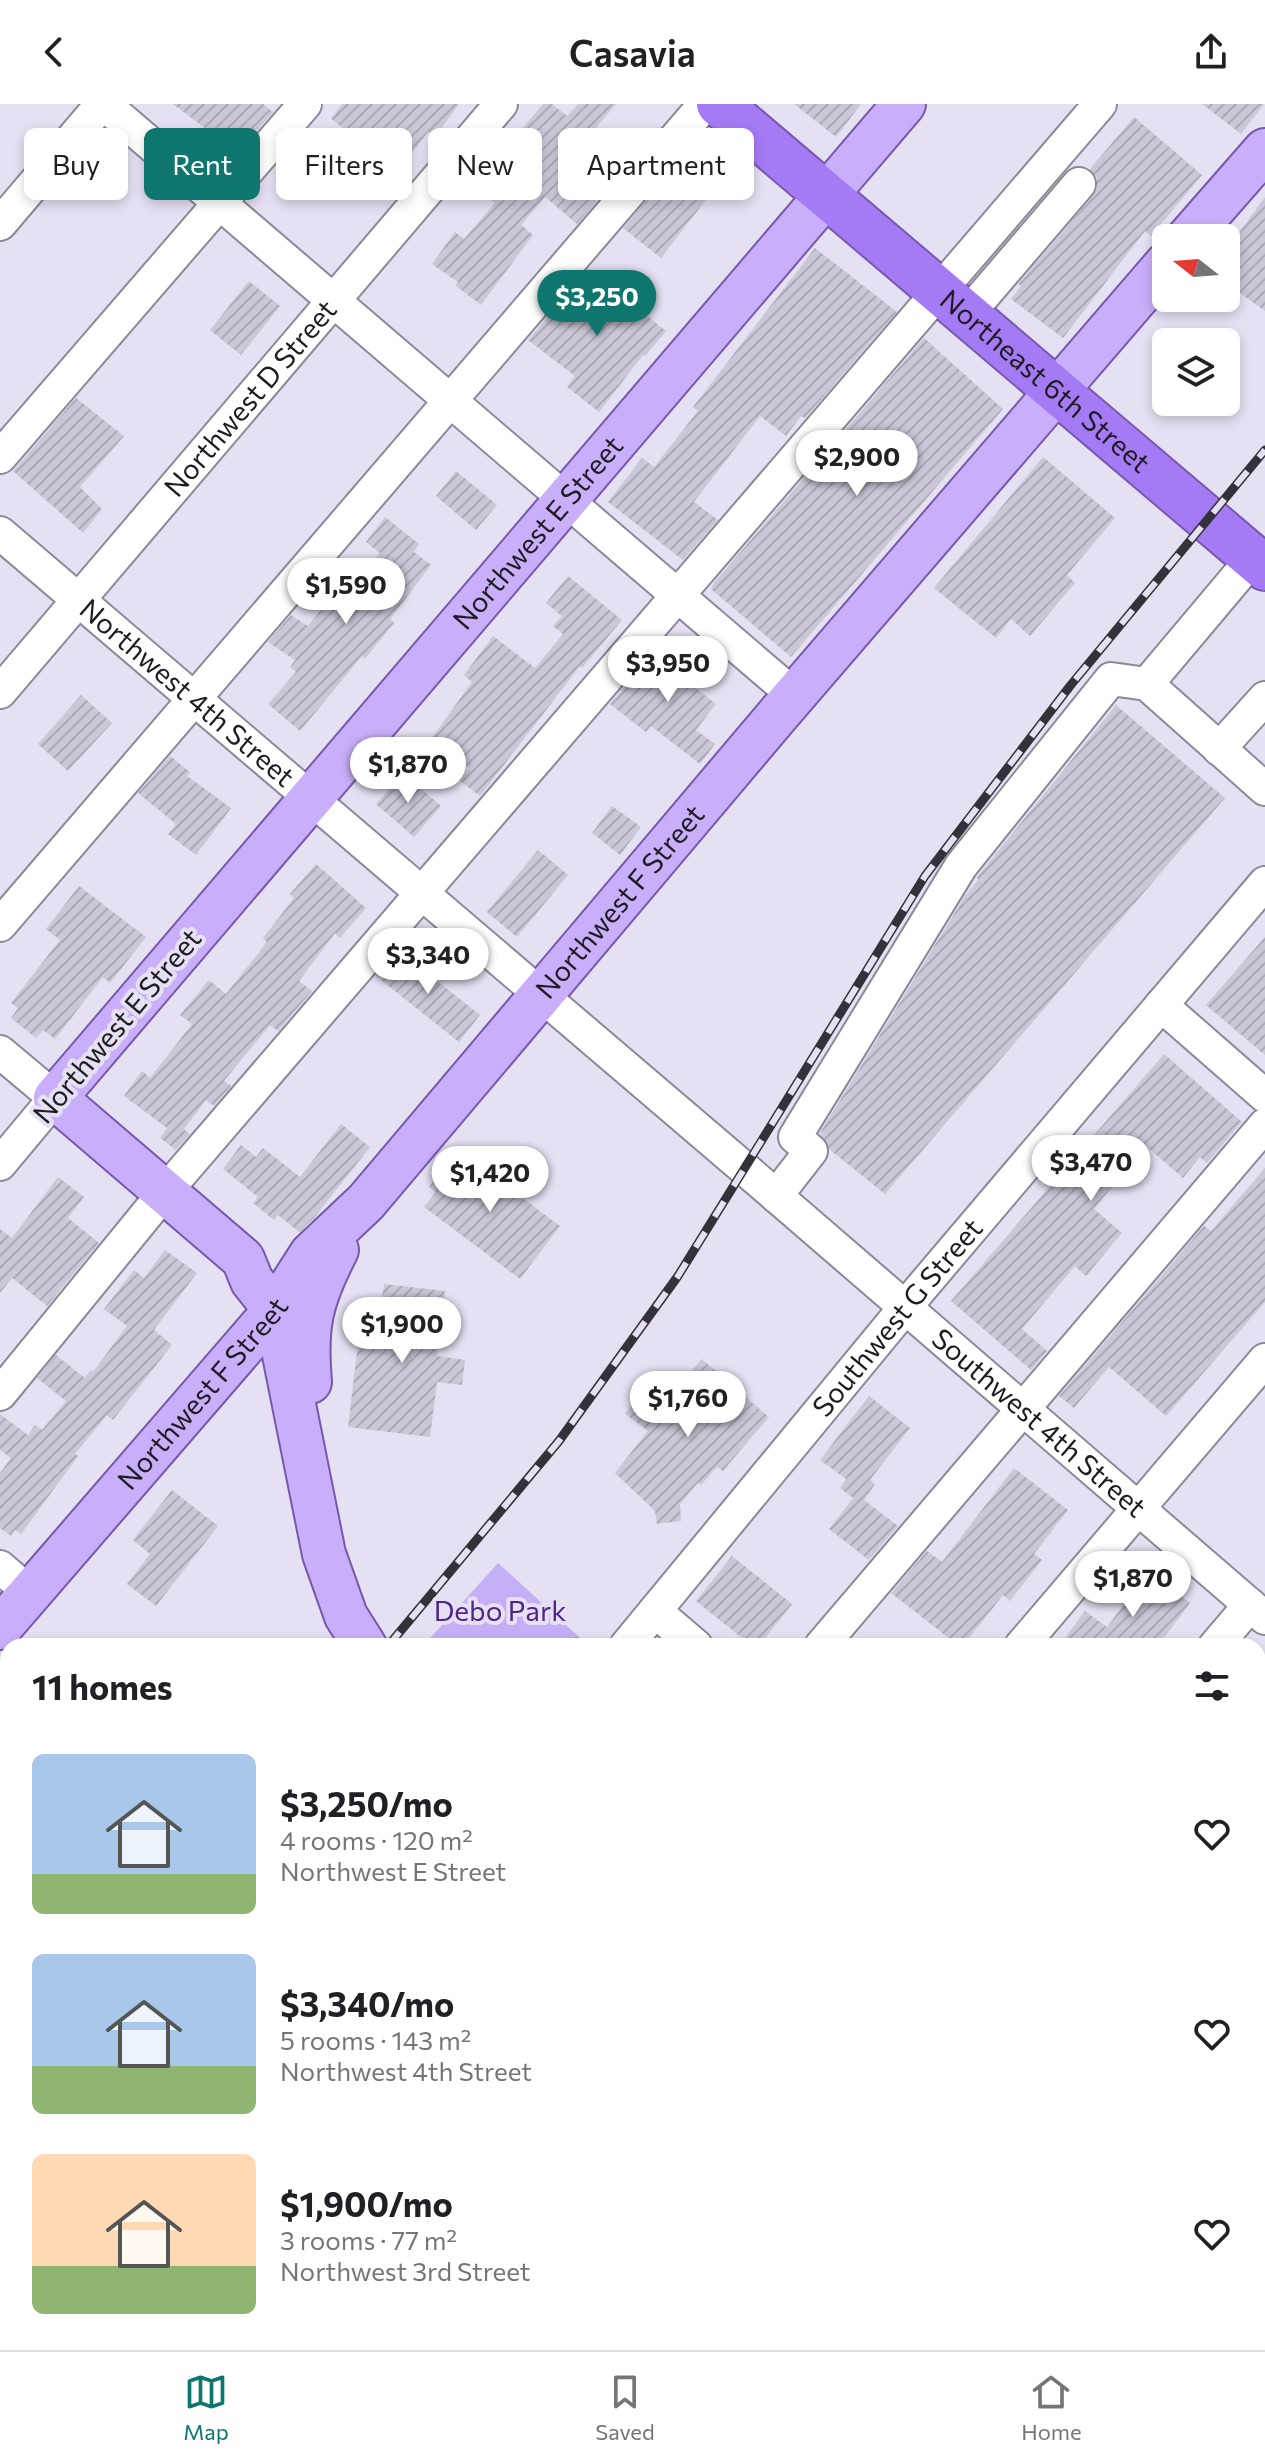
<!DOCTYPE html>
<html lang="en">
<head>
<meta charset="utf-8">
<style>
  :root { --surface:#fff; --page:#f6f6f6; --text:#202124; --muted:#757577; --line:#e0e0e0; --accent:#0f766e }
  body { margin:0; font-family:Commissioner,sans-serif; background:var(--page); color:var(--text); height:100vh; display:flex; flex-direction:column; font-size:30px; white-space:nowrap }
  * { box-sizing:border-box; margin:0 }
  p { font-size:26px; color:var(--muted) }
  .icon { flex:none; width:44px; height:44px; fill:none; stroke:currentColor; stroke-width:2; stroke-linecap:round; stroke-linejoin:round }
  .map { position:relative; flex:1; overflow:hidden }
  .side { position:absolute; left:0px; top:1534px; width:1266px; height:712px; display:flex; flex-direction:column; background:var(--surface); border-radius:24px 24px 0 0; box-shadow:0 4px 12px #0003 }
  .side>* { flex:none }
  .banner { position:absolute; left:24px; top:24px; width:800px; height:72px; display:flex; gap:16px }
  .needle { width:52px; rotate:287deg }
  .buttons { position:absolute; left:1152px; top:120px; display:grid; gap:16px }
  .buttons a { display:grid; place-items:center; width:88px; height:88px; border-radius:12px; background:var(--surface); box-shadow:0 4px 12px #0003; font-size:40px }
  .price { position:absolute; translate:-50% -68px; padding:0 18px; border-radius:28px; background:#fff; color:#222; font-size:26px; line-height:52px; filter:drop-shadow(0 2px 4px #0008) }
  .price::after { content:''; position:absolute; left:50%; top:48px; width:24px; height:18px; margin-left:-12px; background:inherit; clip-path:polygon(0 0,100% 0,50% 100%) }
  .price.selected { background:var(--accent); color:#fff }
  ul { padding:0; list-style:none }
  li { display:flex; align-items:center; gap:24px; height:200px; padding:0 32px }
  li span { display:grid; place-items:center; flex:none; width:224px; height:160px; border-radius:12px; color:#555 }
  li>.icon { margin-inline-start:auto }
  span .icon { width:96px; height:96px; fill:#fffc; stroke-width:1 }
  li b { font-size:34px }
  h2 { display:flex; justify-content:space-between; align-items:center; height:96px; padding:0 32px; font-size:34px }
  .tag { padding:0 28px; border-radius:12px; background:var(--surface); box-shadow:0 4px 12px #0003; font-size:28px; line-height:72px }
  .tag.selected { background:var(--accent); color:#fff }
  header { display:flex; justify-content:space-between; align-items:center; height:104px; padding:0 32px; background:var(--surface); font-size:36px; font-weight:600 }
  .tabs { display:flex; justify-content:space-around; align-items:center; height:112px; border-top:2px solid var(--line); background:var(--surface); font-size:22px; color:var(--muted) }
  .tabs a { display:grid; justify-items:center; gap:4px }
  .tabs .selected { color:var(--accent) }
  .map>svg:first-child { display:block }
</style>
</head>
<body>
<header><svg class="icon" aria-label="back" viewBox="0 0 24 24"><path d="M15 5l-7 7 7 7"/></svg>Casavia<svg class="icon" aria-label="share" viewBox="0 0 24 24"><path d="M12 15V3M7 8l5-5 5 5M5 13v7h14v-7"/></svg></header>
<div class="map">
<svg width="1265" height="2246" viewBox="0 0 1265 2246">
  <defs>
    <pattern id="building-hatch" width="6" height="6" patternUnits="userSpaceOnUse" patternTransform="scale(2)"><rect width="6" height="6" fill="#cbc7d7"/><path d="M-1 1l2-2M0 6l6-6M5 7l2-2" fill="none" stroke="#aeaab8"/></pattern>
  </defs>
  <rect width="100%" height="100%" fill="#e5e0f2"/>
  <!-- park -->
  <polygon fill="#c4aff6" points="498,1459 589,1542 423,1542"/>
  <!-- building -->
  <g fill="url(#building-hatch)">
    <polygon points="173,0 263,0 273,8 238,49"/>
    <polygon points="342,0 459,0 435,33 428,28 398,68 372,50 374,47 331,15"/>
    <polygon points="543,0 552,0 567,12 578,0 616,0 561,65 597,97 577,120 545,93 521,121 533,131 481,201 456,182 458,178 432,160 455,128 464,135 495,99 474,82"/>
    <polygon points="794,0 861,0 836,33"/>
    <polygon points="1202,0 1264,0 1241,30"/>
    <polygon points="1134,13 1202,71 1151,132 1145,127 1063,234 1011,195 1021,182 1018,180 1093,92 1097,84 1097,74 1090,65"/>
    <polygon points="695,41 728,67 661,154 623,124"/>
    <polygon points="1265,93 1265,207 1226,179 1226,156 1239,138 1235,134"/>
    <polygon points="815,144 897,208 805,314 801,312 786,332 760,312 694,398 718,416 683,456 608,398 642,354 654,363 698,307 693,303"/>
    <polygon points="589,165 666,227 645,252 643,251 599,308 567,283 575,272 528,236"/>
    <polygon points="249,177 280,202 241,251 210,226"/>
    <polygon points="924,234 1003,305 791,553 711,485 713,480"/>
    <polygon points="76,294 124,332 80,383 102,405 83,429 13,367"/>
    <polygon points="1043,353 1115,414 1067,471 1075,479 1030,532 1011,515 996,534 934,484"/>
    <polygon points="456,367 497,401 476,426 436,392"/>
    <polygon points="385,413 419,440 414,448 431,461 390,515 394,519 365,555 362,552 300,627 268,600 296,568 290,563 295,556 268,538 291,511 308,522 344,478 353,485 380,449 366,438"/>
    <polygon points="568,472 622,516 582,564 580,562 480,692 460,677 470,664 431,635 472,578 464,571 493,532 535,564 563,530 553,522 562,512 546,499"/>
    <polygon points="672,545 690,560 680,572 716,600 696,626 715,640 700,660 651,622 646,628 610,600 653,549 663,557"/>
    <polygon points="81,591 112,619 68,667 38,640"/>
    <polygon points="1116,601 1225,694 885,1090 829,1045 820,1029 965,792 978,776 977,773"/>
    <polygon points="170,652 190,668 187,672 231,704 196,751 168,730 176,720 138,689"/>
    <polygon points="403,669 441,702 414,733 376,700"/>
    <polygon points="612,702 641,723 620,751 592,729"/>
    <polygon points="538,746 568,771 517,833 487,808"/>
    <polygon points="316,760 366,804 340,834 335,829 299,877 312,887 278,927 270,921 224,977 231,982 214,1002 206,996 184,1025 190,1030 176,1046 160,1034 167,1024 124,992 142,967 150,974 192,920 180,911 209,876 226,890 267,838 263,834 294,794 290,790"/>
    <polygon points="79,782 146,833 110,879 103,873 55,935 43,926 36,934 11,914 18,904 11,899 60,836 46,825"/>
    <polygon points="1265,833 1265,951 1206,901"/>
    <polygon points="398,846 480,911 459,938 376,872"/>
    <polygon points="1164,950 1242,1018 1207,1059 1200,1053 1183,1074 1146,1042 1094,1105 1122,1129 1086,1172 1075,1162 1022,1225 1047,1247 1031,1266 951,1197"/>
    <polygon points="341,1020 370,1043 314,1114 299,1128 278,1111 274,1116 253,1099 258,1093 223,1065 241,1041 256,1053 263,1044 300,1073"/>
    <polygon points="457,1045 560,1122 520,1175 424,1103 436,1088 429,1083"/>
    <polygon points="1265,1064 1265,1198 1166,1312 1109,1263 1074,1304 1059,1292 1204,1122 1211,1127"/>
    <polygon points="58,1073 84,1093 68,1114 99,1139 47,1202 12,1174 0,1189 0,1125 12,1134"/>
    <polygon points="165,1146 197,1169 154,1226 172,1241 113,1316 107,1311 75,1350 78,1352 21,1430 15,1426 11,1432 0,1424 0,1369 11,1354 0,1346 0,1310 28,1331 35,1321 42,1326 66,1297 37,1274 56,1251 85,1274 91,1266 93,1268 127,1222 104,1205 134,1166 144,1174"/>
    <polygon points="384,1180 445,1187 437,1252 465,1256 462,1281 437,1278 430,1333 348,1323 359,1231 377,1234"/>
    <polygon points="702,1255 769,1313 723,1367 717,1363 701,1381 698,1379 680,1400 681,1417 657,1420 655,1407 615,1369 648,1327 625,1310 640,1290 658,1304"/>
    <polygon points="869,1292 910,1324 870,1376 875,1380 864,1396 898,1422 869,1456 829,1425 853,1394 840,1384 846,1375 820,1356"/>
    <polygon points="1014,1364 1068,1406 1034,1450 1042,1456 1010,1497 1003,1491 963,1542 959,1542 891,1489 927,1447 942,1458"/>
    <polygon points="172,1386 218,1422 156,1502 127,1480 150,1450 133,1436"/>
    <polygon points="732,1452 792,1500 759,1542 752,1542 696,1497"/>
    <polygon points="1149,1467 1190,1499 1158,1542 1059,1542 1085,1507 1107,1523"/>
  </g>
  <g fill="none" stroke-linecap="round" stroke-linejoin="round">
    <!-- minor casing -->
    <g stroke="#8c8898" stroke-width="36">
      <g id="minor">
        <polyline points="104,0 795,592"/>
        <polyline points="0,120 102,0"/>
        <polyline points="966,212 1079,80"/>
        <polyline points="0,353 305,0"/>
        <path id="s1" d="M0,429L745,1065L1265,1514"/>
        <polyline points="1253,454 1147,580 1265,685"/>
        <path id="s2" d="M0,588L501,0"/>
        <polyline points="1219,645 1265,594"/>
        <polyline points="0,821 705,0"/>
        <polyline points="1161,901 1265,992"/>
        <polyline points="0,948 55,994 0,1060"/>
        <polyline points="776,1092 811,1047 795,1033 961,762 1111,575 1147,580"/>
        <polyline points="0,1290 164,1089 1100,0"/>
        <polyline points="0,1463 30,1489"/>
        <polyline points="655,1507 696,1542"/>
        <path id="s3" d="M626,1542L922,1183L1265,779"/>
        <polyline points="821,1542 1265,1021"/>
        <polyline points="1021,1542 1265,1256"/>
        <polyline points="1215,1542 1250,1501"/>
        <polyline points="1258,1734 1265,1726"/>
        <polyline points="1258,1957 1265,1949"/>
        <polyline points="1258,2018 1265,2024"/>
        <polyline points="1258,2145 1265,2137"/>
        <polyline points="24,2246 31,2238"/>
        <polyline points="555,2246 558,2238"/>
        <polyline points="727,2246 730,2238"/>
        <polyline points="885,2246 888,2238"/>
        <polyline points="1215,2246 1218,2238"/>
      </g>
    </g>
    <!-- major casing -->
    <g stroke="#7659ab" stroke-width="46">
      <g id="major">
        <polyline points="1188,134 1265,46"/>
        <path d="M310,1278C305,1222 311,1196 337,1146"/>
        <path id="s4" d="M0,1524L275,1206L311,1150L366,1098L776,613L1166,160"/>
        <path id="s5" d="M365,1542L346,1512L324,1450L275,1206L252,1177L243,1155L55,994L904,0"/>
        <polyline points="291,2246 294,2238"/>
      </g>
    </g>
    <!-- highway casing -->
    <g stroke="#7659ab" stroke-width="48">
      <g id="highway">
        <path id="s6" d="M719,0L1265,464"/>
      </g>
    </g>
    <!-- path -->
    <g stroke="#8b8793" stroke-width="4" stroke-dasharray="6 4" stroke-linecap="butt">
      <polyline points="515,1541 515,1542"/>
      <polyline points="555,1542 578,1535"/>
    </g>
    <!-- minor -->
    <use href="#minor" stroke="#fff" stroke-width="32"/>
    <!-- major -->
    <use href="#major" stroke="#c9aff9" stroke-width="42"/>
    <!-- highway -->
    <use href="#highway" stroke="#a57af5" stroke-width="44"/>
    <!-- rail casing -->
    <g stroke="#343239" stroke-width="9">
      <g id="rail">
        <polyline points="388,1542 559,1337 678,1172 925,772 1070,582 1265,346"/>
        <polyline points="0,1994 8,1985"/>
      </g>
    </g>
    <!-- rail -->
    <use href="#rail" stroke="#e5e0f2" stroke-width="6" stroke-dasharray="18" stroke-linecap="butt"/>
  </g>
  <g text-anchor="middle" stroke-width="8" stroke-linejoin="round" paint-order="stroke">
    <!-- street labels -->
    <g font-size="28" fill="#1e1c22" stroke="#e5e0f2">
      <text dy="10" stroke="none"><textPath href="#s6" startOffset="428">Northeast 6th Street</textPath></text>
      <text dy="10" stroke="none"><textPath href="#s2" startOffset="386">Northwest D Street</textPath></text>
      <text dy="10" stroke="none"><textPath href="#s5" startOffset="1402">Northwest E Street</textPath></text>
      <text dy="10" stroke="none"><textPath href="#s1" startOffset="246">Northwest 4th Street</textPath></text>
      <text dy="10" stroke="none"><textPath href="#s4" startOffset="956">Northwest F Street</textPath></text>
      <text transform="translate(117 922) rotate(-50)" y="10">Northwest E Street</text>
      <text dy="10" stroke="none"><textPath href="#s3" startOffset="426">Southwest G Street</textPath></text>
      <text dy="10" stroke="none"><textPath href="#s4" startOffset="310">Northwest F Street</textPath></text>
      <text dy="10" stroke="none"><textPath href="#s1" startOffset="1368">Southwest 4th Street</textPath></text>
    </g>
    <!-- park labels -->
    <g font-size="28" fill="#50248b" stroke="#e5e0f2">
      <text x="500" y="1517">Debo Park</text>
    </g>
  </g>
</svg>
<div class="buttons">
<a><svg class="needle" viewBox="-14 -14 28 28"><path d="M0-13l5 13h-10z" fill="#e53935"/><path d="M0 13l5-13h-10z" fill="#757577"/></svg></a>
<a><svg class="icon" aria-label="layers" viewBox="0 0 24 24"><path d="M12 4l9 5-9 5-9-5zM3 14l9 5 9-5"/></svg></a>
</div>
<b class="price selected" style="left:597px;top:234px">$3,250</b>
<b class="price" style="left:857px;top:394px">$2,900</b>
<b class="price" style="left:346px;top:522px">$1,590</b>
<b class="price" style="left:668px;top:600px">$3,950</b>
<b class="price" style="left:408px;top:701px">$1,870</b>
<b class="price" style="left:428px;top:892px">$3,340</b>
<b class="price" style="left:1091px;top:1099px">$3,470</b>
<b class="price" style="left:490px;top:1110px">$1,420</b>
<b class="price" style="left:402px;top:1261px">$1,900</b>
<b class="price" style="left:688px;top:1335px">$1,760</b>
<b class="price" style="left:1133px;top:1515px">$1,870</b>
<div class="banner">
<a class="tag">Buy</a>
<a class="tag selected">Rent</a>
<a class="tag">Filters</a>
<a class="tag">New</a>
<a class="tag">Apartment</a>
</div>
<section class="side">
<h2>11 homes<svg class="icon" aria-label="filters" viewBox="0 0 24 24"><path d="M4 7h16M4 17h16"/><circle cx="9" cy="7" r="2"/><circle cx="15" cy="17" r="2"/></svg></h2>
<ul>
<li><span style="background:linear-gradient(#a9c7e8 75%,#8fb573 0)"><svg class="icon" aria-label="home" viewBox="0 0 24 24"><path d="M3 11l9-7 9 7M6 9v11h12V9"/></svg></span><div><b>$3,250/mo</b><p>4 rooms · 120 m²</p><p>Northwest E Street</p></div><svg class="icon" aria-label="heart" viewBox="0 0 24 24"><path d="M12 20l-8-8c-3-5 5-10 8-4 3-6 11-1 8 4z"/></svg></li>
<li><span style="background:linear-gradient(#a9c7e8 70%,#8fb573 0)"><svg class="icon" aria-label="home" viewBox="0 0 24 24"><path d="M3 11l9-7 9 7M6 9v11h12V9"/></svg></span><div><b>$3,340/mo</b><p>5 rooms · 143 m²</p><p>Northwest 4th Street</p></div><svg class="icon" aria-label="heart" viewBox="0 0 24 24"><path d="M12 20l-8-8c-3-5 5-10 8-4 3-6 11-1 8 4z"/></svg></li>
<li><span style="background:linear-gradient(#ffd9b3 70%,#8fb573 0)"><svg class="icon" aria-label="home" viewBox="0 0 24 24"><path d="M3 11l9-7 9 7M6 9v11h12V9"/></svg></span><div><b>$1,900/mo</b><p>3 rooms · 77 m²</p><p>Northwest 3rd Street</p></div><svg class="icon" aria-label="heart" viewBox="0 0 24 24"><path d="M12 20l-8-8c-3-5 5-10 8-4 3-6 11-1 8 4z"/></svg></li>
</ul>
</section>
</div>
<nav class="tabs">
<a class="selected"><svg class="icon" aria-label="map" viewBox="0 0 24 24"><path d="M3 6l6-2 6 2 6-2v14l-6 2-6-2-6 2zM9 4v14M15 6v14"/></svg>Map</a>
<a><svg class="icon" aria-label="saved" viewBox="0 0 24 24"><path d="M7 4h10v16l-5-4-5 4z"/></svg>Saved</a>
<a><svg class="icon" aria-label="home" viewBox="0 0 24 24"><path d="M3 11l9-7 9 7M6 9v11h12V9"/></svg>Home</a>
</nav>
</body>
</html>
